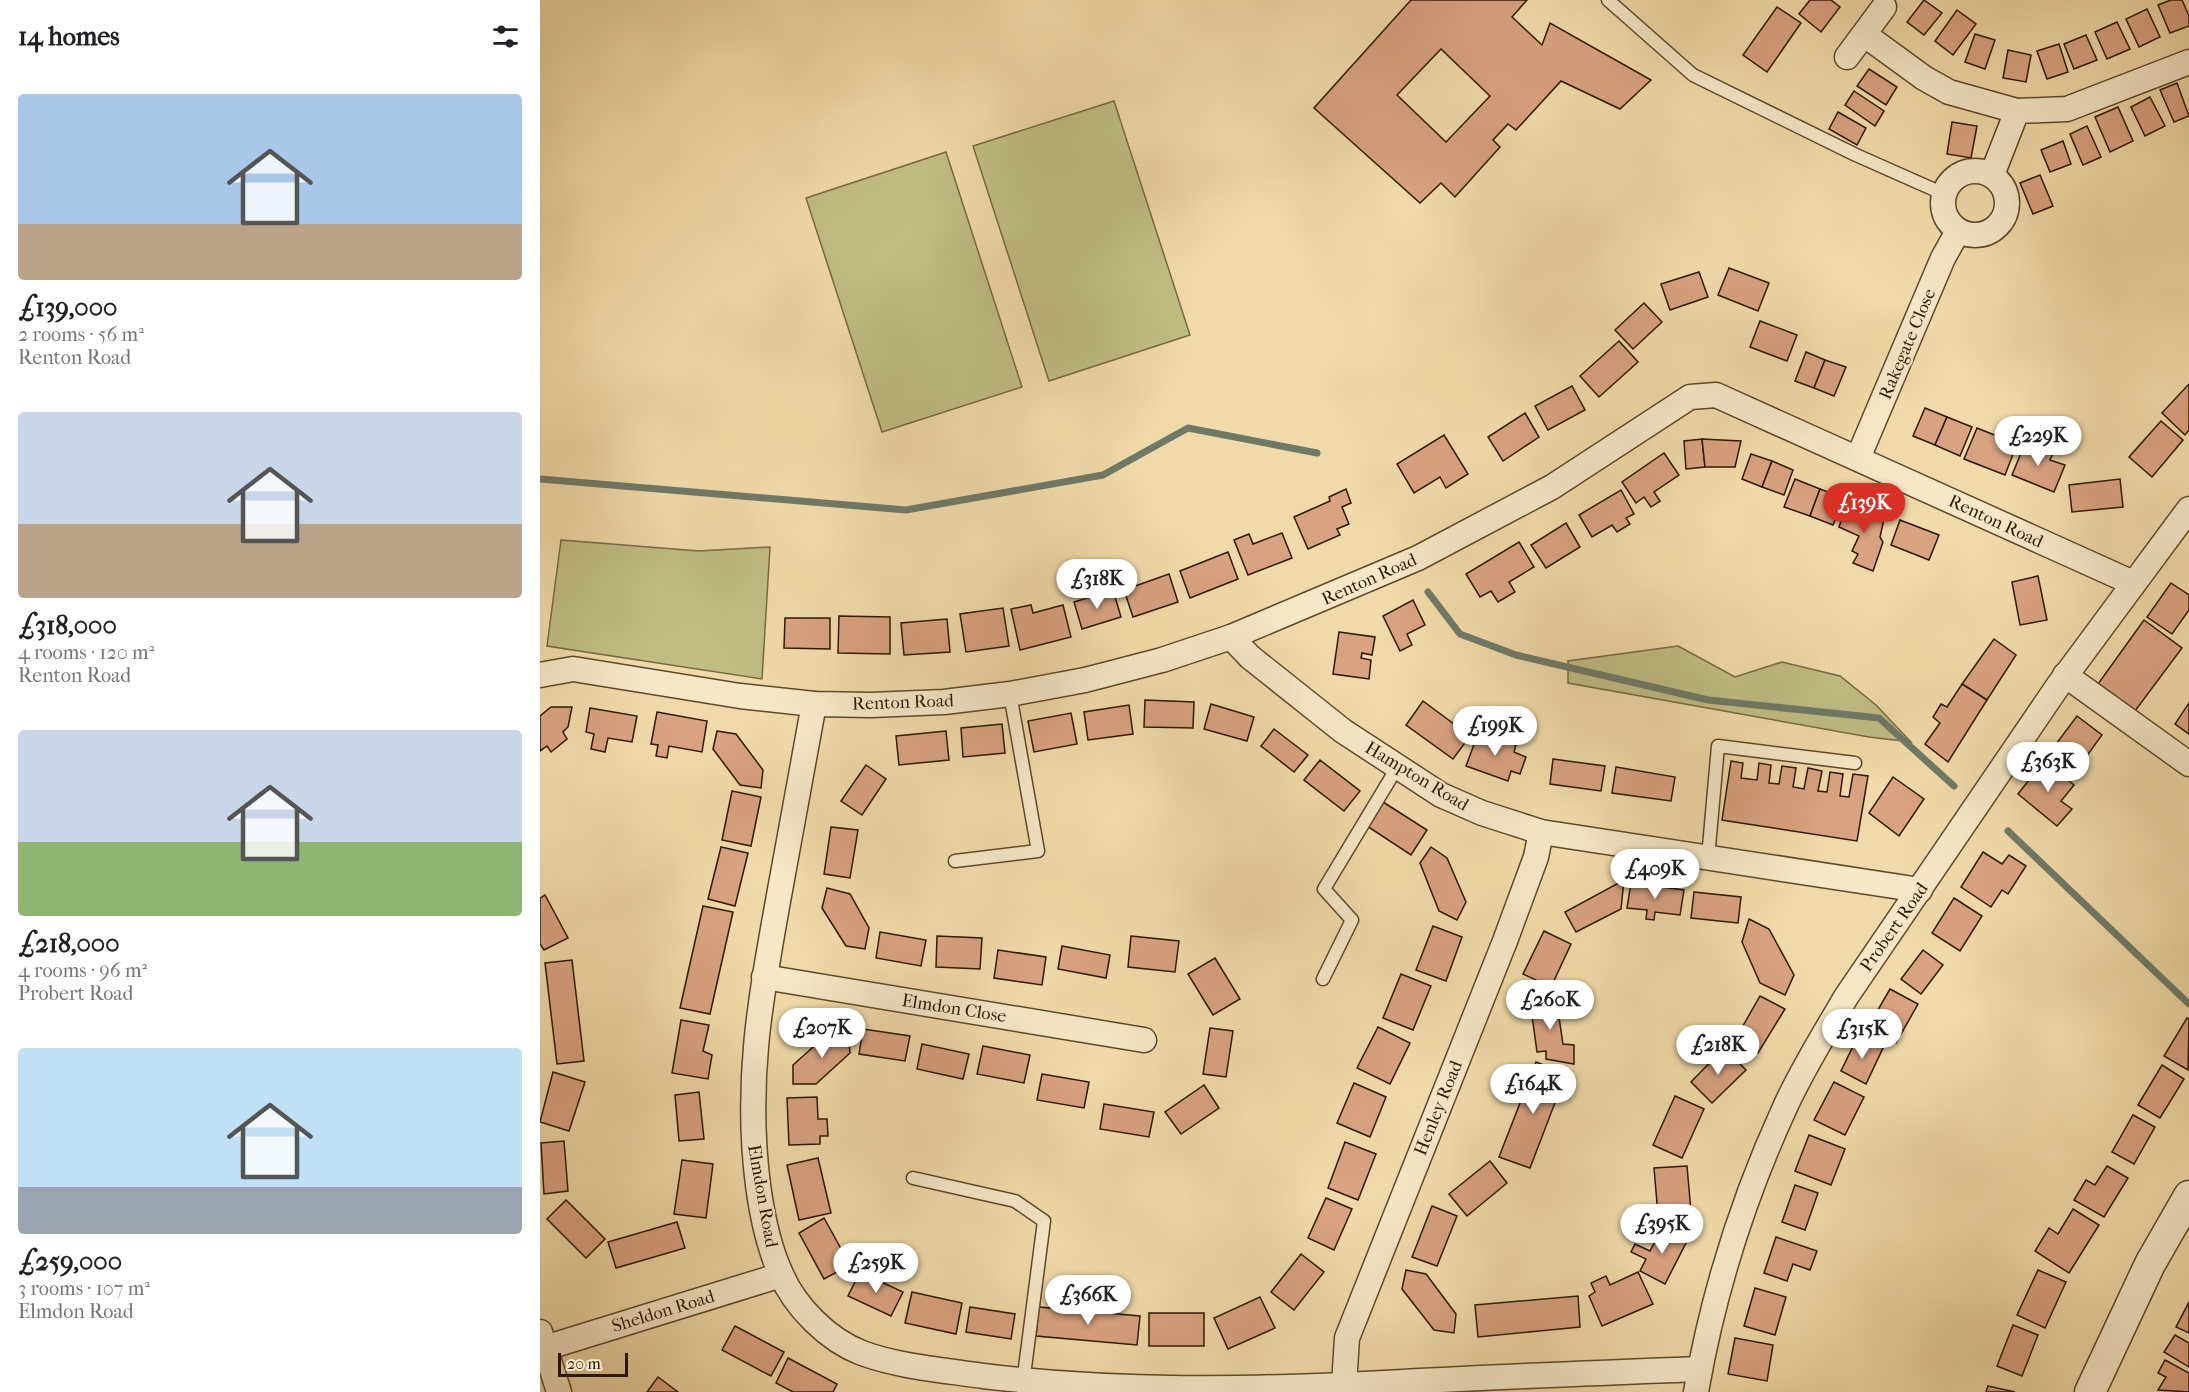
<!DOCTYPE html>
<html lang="en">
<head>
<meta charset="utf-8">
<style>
  :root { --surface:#fff; --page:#f6f6f6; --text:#202124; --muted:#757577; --accent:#d93025 }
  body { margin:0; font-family:"IM FELL French Canon",serif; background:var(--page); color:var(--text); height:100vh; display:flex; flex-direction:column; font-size:22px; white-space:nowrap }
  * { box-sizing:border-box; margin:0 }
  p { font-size:20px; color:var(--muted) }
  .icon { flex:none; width:33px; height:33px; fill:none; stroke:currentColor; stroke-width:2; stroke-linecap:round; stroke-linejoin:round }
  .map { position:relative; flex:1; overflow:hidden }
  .drawer { display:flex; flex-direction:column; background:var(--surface); width:540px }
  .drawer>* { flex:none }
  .scale { position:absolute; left:18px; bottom:15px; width:70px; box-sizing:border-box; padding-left:6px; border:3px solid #2c1700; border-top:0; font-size:16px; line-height:21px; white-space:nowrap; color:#2c1700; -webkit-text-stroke:4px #f6e7c7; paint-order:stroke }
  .price { position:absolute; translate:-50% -51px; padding:0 14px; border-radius:21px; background:#fff; color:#222; font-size:20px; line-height:39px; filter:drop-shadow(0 2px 3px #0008) }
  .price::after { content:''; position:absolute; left:50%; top:36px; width:18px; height:14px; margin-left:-9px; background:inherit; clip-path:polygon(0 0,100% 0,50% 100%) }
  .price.selected { background:var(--accent); color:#fff }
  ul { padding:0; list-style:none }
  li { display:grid; align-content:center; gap:12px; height:318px; padding:0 18px }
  li span { display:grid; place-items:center; height:186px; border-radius:6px; color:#555 }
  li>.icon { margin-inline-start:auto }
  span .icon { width:108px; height:108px; fill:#fffc; stroke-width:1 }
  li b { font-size:26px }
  h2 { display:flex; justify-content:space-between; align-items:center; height:72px; padding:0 18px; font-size:26px }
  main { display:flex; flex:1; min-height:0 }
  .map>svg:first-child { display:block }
</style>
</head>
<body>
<main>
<section class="drawer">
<h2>14 homes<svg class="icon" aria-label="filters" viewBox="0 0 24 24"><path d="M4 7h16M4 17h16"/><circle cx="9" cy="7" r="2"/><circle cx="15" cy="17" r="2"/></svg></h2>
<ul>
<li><span style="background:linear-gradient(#a9c7e8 70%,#b9a48a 0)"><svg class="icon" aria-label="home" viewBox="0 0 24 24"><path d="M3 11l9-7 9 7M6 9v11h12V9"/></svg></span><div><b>£139,000</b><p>2 rooms · 56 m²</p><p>Renton Road</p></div></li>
<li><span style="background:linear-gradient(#c9d6e8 60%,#b9a48a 0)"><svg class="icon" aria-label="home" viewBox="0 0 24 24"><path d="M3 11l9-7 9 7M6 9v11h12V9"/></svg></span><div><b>£318,000</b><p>4 rooms · 120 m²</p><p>Renton Road</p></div></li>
<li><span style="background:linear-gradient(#c9d6e8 60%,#8fb573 0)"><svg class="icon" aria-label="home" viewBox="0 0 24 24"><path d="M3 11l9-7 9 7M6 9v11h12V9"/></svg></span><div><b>£218,000</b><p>4 rooms · 96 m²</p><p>Probert Road</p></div></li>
<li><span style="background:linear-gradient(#bfe0f5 75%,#9aa5b1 0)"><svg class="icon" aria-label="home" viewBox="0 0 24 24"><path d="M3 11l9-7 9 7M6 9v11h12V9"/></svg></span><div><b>£259,000</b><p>3 rooms · 107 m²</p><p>Elmdon Road</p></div></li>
</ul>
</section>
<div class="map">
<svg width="1649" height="1392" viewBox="0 0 1649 1392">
  <rect width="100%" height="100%" fill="#f1daa9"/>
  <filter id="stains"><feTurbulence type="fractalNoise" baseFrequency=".00333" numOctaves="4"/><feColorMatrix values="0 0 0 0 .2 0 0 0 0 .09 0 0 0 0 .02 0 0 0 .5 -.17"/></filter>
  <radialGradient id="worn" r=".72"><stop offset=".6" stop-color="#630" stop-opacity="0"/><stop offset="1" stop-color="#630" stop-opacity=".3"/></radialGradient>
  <!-- green -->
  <g fill="#c0be84" stroke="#766a42" stroke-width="1.5">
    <polygon points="574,101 650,335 509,381 433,146"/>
    <polygon points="406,152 482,387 342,432 266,198"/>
    <polygon points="21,540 159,551 230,547 222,679 7,646"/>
    <polygon points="1138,646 1195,677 1242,662 1300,676 1336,705 1371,742 1329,737 1028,683 1028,661"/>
  </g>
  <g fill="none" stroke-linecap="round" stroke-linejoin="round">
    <!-- stream -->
    <g stroke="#6f7968" stroke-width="7">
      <polyline points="0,479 366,510 563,475 648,428 777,453"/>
      <polyline points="888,592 920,634 976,655 1168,700 1339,718 1414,786"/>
      <polyline points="1468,831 1649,1004"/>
    </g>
  </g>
  <!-- building -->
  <g fill="#d9a280" stroke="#2c1700" stroke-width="1.5" fill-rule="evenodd">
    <path d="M871,0H987L972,17L1002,45L1010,23L1111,80L1080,109L1021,81L976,130L968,124L953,140L960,147L915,197L901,183L880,203L774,108ZM901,49L950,96L906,142L857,95Z"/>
    <polygon points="1270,0 1291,0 1300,7 1281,32 1259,14"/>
    <polygon points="1384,0 1402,13 1384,35 1367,22"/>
    <polygon points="1631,0 1642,0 1649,16 1649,26 1630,33 1618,5"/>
    <polygon points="1237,7 1261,23 1227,72 1203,55"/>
    <polygon points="1607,9 1620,37 1599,47 1586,19"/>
    <polygon points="1417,10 1436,24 1413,55 1395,41"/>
    <polygon points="1577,22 1590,49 1567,59 1555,32"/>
    <polygon points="1435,34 1455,40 1445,69 1425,62"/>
    <polygon points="1546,35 1557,60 1534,69 1524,44"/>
    <polygon points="1519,44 1528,72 1507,79 1497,51"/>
    <polygon points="1468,50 1491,55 1486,82 1463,78"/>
    <polygon points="1329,69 1357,87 1346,105 1317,86"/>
    <polygon points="1637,83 1649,116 1634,122 1620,90"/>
    <polygon points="1314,91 1344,111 1335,126 1305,105"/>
    <polygon points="1610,97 1625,126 1605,136 1591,107"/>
    <polygon points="1578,107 1593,141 1570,152 1555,117"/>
    <polygon points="1298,112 1326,128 1317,145 1289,129"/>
    <polygon points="1412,122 1437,126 1431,158 1407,154"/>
    <polygon points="1547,126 1561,157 1543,165 1530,134"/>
    <polygon points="1523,141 1531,164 1510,172 1501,150"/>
    <polygon points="1500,175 1513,206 1493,214 1480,183"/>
    <polygon points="1189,268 1229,283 1218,311 1178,295"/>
    <polygon points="1159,272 1168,297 1130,310 1121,284"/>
    <polygon points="1104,303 1122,322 1093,349 1075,330"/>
    <polygon points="1220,321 1257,335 1247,361 1210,347"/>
    <polygon points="1079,341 1098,362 1059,397 1040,376"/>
    <polygon points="1266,352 1285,360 1274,388 1255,381"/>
    <polygon points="1285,360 1306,367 1294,396 1274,388"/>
    <polygon points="1649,384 1649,430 1645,435 1622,413"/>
    <polygon points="1032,386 1045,410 1008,430 995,406"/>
    <polygon points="1385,408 1407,417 1395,445 1373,436"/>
    <polygon points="985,413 999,437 963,461 948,437"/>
    <polygon points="1407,417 1432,427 1420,456 1395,445"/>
    <polygon points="1621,421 1643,440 1612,477 1589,457"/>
    <polygon points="1437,428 1477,444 1465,475 1424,459"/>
    <polygon points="904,435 928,474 906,488 900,477 874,493 857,464"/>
    <polygon points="1162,439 1165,467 1146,469 1144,441"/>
    <polygon points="1162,439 1201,441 1195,467 1165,467"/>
    <polygon points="1486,441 1514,451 1510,460 1525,465 1514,492 1472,475"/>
    <polygon points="1124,453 1139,475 1114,492 1120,501 1111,507 1104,497 1096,503 1082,482"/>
    <polygon points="1211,454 1232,461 1222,487 1202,479"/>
    <polygon points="1232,461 1253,470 1244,495 1222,487"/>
    <polygon points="1255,479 1280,489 1270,516 1244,507"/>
    <polygon points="1580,479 1583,507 1532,512 1529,485"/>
    <polygon points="806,489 811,503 802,507 809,524 797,529 800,535 768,549 754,517 790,501 789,497"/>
    <polygon points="1280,489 1304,498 1293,525 1270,516"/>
    <polygon points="1081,490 1094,514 1086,518 1090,524 1077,532 1072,525 1052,537 1039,515"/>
    <polygon points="1308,501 1344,519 1340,537 1343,542 1333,571 1313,563 1318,554 1312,551 1319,536 1299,527"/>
    <polygon points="1360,520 1399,535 1389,560 1351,545"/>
    <polygon points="1026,523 1040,547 1006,568 991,545"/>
    <polygon points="742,533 752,558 708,575 694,540 709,534 713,544"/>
    <polygon points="979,542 994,567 969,582 975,592 958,602 951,591 940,597 926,574"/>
    <polygon points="688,552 698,579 650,598 640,571"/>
    <polygon points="629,574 638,602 593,617 584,590"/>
    <polygon points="1498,576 1507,620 1480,625 1472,582"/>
    <polygon points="1631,583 1649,595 1649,610 1632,634 1607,617"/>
    <polygon points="573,590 581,617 542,629 534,602"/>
    <polygon points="873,600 885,625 867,634 872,645 860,651 843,616"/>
    <polygon points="491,605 493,613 523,605 531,637 480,650 471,609"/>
    <polygon points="463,608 469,646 426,652 420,614"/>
    <polygon points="299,616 350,617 350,654 298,653"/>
    <polygon points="245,618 290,618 290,649 244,648"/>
    <polygon points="407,619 410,652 364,655 361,623"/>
    <polygon points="1604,620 1642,648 1595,711 1558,684"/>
    <polygon points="799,632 835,637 832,655 822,653 821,658 831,660 829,679 793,674"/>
    <polygon points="1454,639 1476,655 1447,700 1422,684"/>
    <polygon points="1422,684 1447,700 1408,762 1385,744 1400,723 1393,717 1401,704 1407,707"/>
    <polygon points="605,700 654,702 653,728 604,727"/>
    <polygon points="883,701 930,736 913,759 866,725"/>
    <polygon points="1649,703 1649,734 1635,724"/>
    <polygon points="671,704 714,717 707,741 664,729"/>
    <polygon points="589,705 593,734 548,740 544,712"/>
    <polygon points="11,707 32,707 28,727 23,732 27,739 11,752 7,746 0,751 0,716"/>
    <polygon points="50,708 97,716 92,742 68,738 65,752 51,749 54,734 46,732"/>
    <polygon points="117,712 167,721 162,752 129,746 127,758 116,756 118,745 111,744"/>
    <polygon points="531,713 537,744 494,752 488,721"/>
    <polygon points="1537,716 1562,735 1533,775 1507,756"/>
    <polygon points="462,724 465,753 423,757 421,728"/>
    <polygon points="734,729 768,755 754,772 721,746"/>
    <polygon points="177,731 196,734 223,770 221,788 200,785 173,749"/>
    <polygon points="406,731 409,760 359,765 356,736"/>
    <polygon points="939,731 976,745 974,752 986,757 980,774 971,771 968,781 926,766"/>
    <polygon points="1013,759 1065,766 1061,791 1010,784"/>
    <polygon points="780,760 820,791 804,811 764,780"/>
    <polygon points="1191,761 1203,763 1201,778 1217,780 1219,763 1231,765 1229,783 1239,784 1242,766 1256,768 1253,787 1264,789 1268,768 1282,771 1278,791 1287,792 1290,772 1303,774 1300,796 1309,797 1313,774 1328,776 1317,841 1182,820"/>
    <polygon points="1504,761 1534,785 1521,801 1532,809 1517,826 1478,794"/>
    <polygon points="326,765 346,779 322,815 301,801"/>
    <polygon points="1076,767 1135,777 1131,801 1072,793"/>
    <polygon points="1353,777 1384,799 1359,836 1329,813"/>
    <polygon points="192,791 221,797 211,846 182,840"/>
    <polygon points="843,802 887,830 871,855 827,826"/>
    <polygon points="291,827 318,830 310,878 284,874"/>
    <polygon points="181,847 208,853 195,906 168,899"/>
    <polygon points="891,847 907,858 926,902 917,920 899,911 880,863"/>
    <polygon points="1443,852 1462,864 1469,855 1486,866 1468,894 1462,890 1451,907 1421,887"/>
    <polygon points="1084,880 1081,909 1036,932 1025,912"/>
    <polygon points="1091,883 1144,890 1140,915 1115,912 1114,920 1106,919 1107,910 1087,908"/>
    <polygon points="287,888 310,894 329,928 325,949 306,946 282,908"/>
    <polygon points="1154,892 1201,897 1198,923 1151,918"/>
    <polygon points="5,895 28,938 4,950 0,944 0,898"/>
    <polygon points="1414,898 1442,916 1420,951 1392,933"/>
    <polygon points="163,906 193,912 170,1014 140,1008"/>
    <polygon points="1209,919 1229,929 1254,975 1245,995 1220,983 1202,942"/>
    <polygon points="893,926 922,937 906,981 876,970"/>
    <polygon points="1004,931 1031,944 1011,987 983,974"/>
    <polygon points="340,932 386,940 381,966 336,958"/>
    <polygon points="397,936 442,938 440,969 396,967"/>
    <polygon points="591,936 639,941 635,972 588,967"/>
    <polygon points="522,946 570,955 566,978 518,969"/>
    <polygon points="458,950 506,957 502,985 454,978"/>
    <polygon points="1383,950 1403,965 1381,994 1361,979"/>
    <polygon points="675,958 700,999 673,1015 648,974"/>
    <polygon points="32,960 44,1061 17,1064 5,963"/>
    <polygon points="861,974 891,986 873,1030 843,1018"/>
    <polygon points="1350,989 1378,1004 1356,1043 1328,1027"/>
    <polygon points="1220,996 1245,1009 1218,1053 1196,1038"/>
    <polygon points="1016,997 1023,1044 1034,1045 1034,1064 1006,1059 1006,1051 997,1052 990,1001"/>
    <polygon points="1647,1018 1649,1019 1648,1070 1624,1056"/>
    <polygon points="141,1020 169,1025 163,1051 172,1055 168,1079 132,1073"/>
    <polygon points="838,1027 870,1043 850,1084 817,1068"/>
    <polygon points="670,1028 693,1031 686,1077 663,1074"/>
    <polygon points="323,1029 370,1036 365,1061 319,1054"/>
    <polygon points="291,1031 308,1033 310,1053 276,1084 253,1084 253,1065"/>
    <polygon points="1318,1036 1343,1048 1326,1084 1301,1071"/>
    <polygon points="382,1044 429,1054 423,1079 377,1069"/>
    <polygon points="443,1046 490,1055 484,1083 437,1074"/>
    <polygon points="1184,1048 1206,1070 1172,1103 1151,1082"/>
    <polygon points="996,1062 1026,1074 990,1168 959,1157"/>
    <polygon points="1622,1065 1644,1079 1620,1118 1598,1105"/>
    <polygon points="13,1072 45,1082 29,1131 0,1122"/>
    <polygon points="502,1074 549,1082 544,1108 497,1100"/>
    <polygon points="1294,1082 1324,1097 1305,1135 1274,1120"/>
    <polygon points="814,1083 846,1097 830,1137 797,1123"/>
    <polygon points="664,1085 679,1108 641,1134 625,1112"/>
    <polygon points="159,1092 164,1139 139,1141 135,1095"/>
    <polygon points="1135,1096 1164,1109 1142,1158 1113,1145"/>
    <polygon points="277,1097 278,1119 287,1119 288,1136 280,1136 280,1144 249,1145 247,1098"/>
    <polygon points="564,1104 614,1112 609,1137 560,1129"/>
    <polygon points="1593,1115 1615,1127 1594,1164 1572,1152"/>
    <polygon points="1269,1135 1305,1149 1291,1185 1255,1171"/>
    <polygon points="24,1141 28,1191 4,1194 1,1143"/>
    <polygon points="805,1142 836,1154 818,1200 788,1188"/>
    <polygon points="278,1158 291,1213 259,1220 247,1165"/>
    <polygon points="142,1160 173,1164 166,1218 134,1214"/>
    <polygon points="950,1161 967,1183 927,1216 909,1194"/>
    <polygon points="1147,1166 1151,1212 1118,1215 1114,1168"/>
    <polygon points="1567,1166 1588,1178 1564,1217 1534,1200 1546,1180 1555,1185"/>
    <polygon points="1255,1185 1278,1193 1265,1230 1242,1222"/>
    <polygon points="786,1198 812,1209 794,1250 768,1238"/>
    <polygon points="26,1200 65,1239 46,1258 7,1219"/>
    <polygon points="892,1206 917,1216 897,1266 872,1257"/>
    <polygon points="1533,1209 1559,1225 1529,1273 1495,1251 1509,1228 1518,1234"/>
    <polygon points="284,1218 310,1265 284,1279 259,1233"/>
    <polygon points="137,1222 145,1248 76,1268 68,1242"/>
    <polygon points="1123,1226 1148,1239 1125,1284 1100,1271 1106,1259 1091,1252 1095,1244 1110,1251"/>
    <polygon points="1236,1237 1277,1251 1270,1270 1253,1264 1247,1281 1224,1273"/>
    <polygon points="761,1254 784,1272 754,1310 731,1292"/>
    <polygon points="866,1270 886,1274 916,1314 914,1333 894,1330 862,1289"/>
    <polygon points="1498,1270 1526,1282 1505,1328 1477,1315"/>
    <polygon points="320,1272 363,1292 351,1316 308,1296"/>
    <polygon points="1098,1272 1113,1304 1062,1326 1049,1296 1055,1292 1051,1283 1066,1276 1070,1285"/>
    <polygon points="1215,1288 1246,1297 1235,1335 1204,1326"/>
    <polygon points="372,1292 422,1303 416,1334 365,1323"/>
    <polygon points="1038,1296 1040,1327 938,1337 935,1305"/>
    <polygon points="720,1297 735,1328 688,1349 674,1318"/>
    <polygon points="1649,1302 1649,1333 1636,1327"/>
    <polygon points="430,1307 475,1314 471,1339 426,1332"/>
    <polygon points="499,1307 600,1316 597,1345 496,1336"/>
    <rect x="609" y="1313" width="55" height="33"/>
    <polygon points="1473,1325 1498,1335 1482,1376 1457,1366"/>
    <polygon points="195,1326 244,1352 231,1376 182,1350"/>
    <polygon points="1635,1335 1649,1343 1649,1367 1624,1352"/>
    <polygon points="1195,1338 1233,1345 1227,1381 1188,1374"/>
    <polygon points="248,1358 297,1384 293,1392 253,1392 236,1383"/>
    <polygon points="1625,1360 1649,1373 1649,1392 1618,1390 1626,1377 1618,1373"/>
    <polygon points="118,1377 138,1392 107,1392"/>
    <polygon points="1448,1386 1475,1392 1446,1392"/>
  </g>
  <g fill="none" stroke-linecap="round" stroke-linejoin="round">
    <!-- service casing -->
    <g stroke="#5d482a" stroke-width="15">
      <g id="service">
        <polyline points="1068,0 1153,75 1316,155 1404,194"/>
        <polyline points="1168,858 1178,746 1315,763"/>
        <polyline points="415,861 498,851 470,694"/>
        <polyline points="783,979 812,920 784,889 858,766"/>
        <polyline points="373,1178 475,1201 504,1221 483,1383"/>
      </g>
    </g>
    <!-- minor casing -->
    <g stroke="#5d482a" stroke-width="27">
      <g id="minor">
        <polyline points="1325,35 1384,78 1409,92 1477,111"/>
        <polyline points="1307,57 1344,7"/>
        <circle cx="1435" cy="203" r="32"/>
        <polyline points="1452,175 1477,111 1527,109 1649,62"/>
        <polyline points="1318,458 1403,258 1418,231"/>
        <polyline points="691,637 710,657 803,731 901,795 942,813 1001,832 1380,890"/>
        <polyline points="0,675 33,669 200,696 274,704 331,705 404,702 470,694 545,680 622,660 691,637 878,558 1012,487 1150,397 1176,395 1593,583"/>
        <polyline points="1525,675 1649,764"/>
        <path d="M274,704C262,770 250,836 238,901C220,1001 205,1083 218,1185C222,1215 228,1246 241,1274C255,1307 288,1340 322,1353C360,1367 403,1370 443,1376C576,1392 709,1390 844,1383C949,1377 1054,1373 1160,1369"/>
        <polyline points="224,977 604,1040"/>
        <polyline points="0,1332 19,1392"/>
        <polyline points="5,1348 241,1275"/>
        <polyline points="804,1385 807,1338 965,941 996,857 1001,832"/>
        <path d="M1156,1392C1173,1293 1204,1196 1246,1105C1263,1068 1285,1033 1306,997L1518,686L1649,509"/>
      </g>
    </g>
    <!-- tertiary casing -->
    <g stroke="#5d482a" stroke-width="33">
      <polyline id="tertiary" points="1550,1392 1610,1264 1649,1196"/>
    </g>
    <!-- service -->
    <use href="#service" stroke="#f6e7c7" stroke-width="12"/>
    <!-- minor -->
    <use href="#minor" stroke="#f6e7c7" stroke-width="24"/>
    <!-- tertiary -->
    <use href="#tertiary" stroke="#f6e7c7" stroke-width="30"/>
  </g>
  <g text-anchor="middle" stroke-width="5" stroke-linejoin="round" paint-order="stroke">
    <!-- street labels -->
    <g font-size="18" fill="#2c1700" stroke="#f6e7c7">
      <text transform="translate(1367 344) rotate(-67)" y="6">Rakegate Close</text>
      <text transform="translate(1456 521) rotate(25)" y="6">Renton Road</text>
      <text transform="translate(829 579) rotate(-24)" y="6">Renton Road</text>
      <text transform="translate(363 702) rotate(-2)" y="6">Renton Road</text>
      <text transform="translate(877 776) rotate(31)" y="6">Hampton Road</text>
      <text transform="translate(1354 927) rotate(-55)" y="6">Probert Road</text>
      <text transform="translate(414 1008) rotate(9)" y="6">Elmdon Close</text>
      <text transform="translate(898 1108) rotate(-68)" y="6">Henley Road</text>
      <text transform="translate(223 1196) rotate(80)" y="6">Elmdon Road</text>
      <text transform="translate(123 1311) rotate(-17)" y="6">Sheldon Road</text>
    </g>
  </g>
  <rect width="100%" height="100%" filter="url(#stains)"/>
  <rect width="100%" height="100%" fill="url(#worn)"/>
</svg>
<div class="scale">20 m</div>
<b class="price" style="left:1498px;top:467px">£229K</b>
<b class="price selected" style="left:1324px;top:534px">£139K</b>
<b class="price" style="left:557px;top:610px">£318K</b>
<b class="price" style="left:955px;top:757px">£199K</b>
<b class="price" style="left:1508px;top:793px">£363K</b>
<b class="price" style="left:1115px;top:900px">£409K</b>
<b class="price" style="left:1010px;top:1031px">£260K</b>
<b class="price" style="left:282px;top:1059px">£207K</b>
<b class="price" style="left:1322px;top:1060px">£315K</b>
<b class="price" style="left:1178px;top:1076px">£218K</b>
<b class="price" style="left:993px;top:1115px">£164K</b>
<b class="price" style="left:1122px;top:1255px">£395K</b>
<b class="price" style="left:336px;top:1294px">£259K</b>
<b class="price" style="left:548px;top:1326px">£366K</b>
</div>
</main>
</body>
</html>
